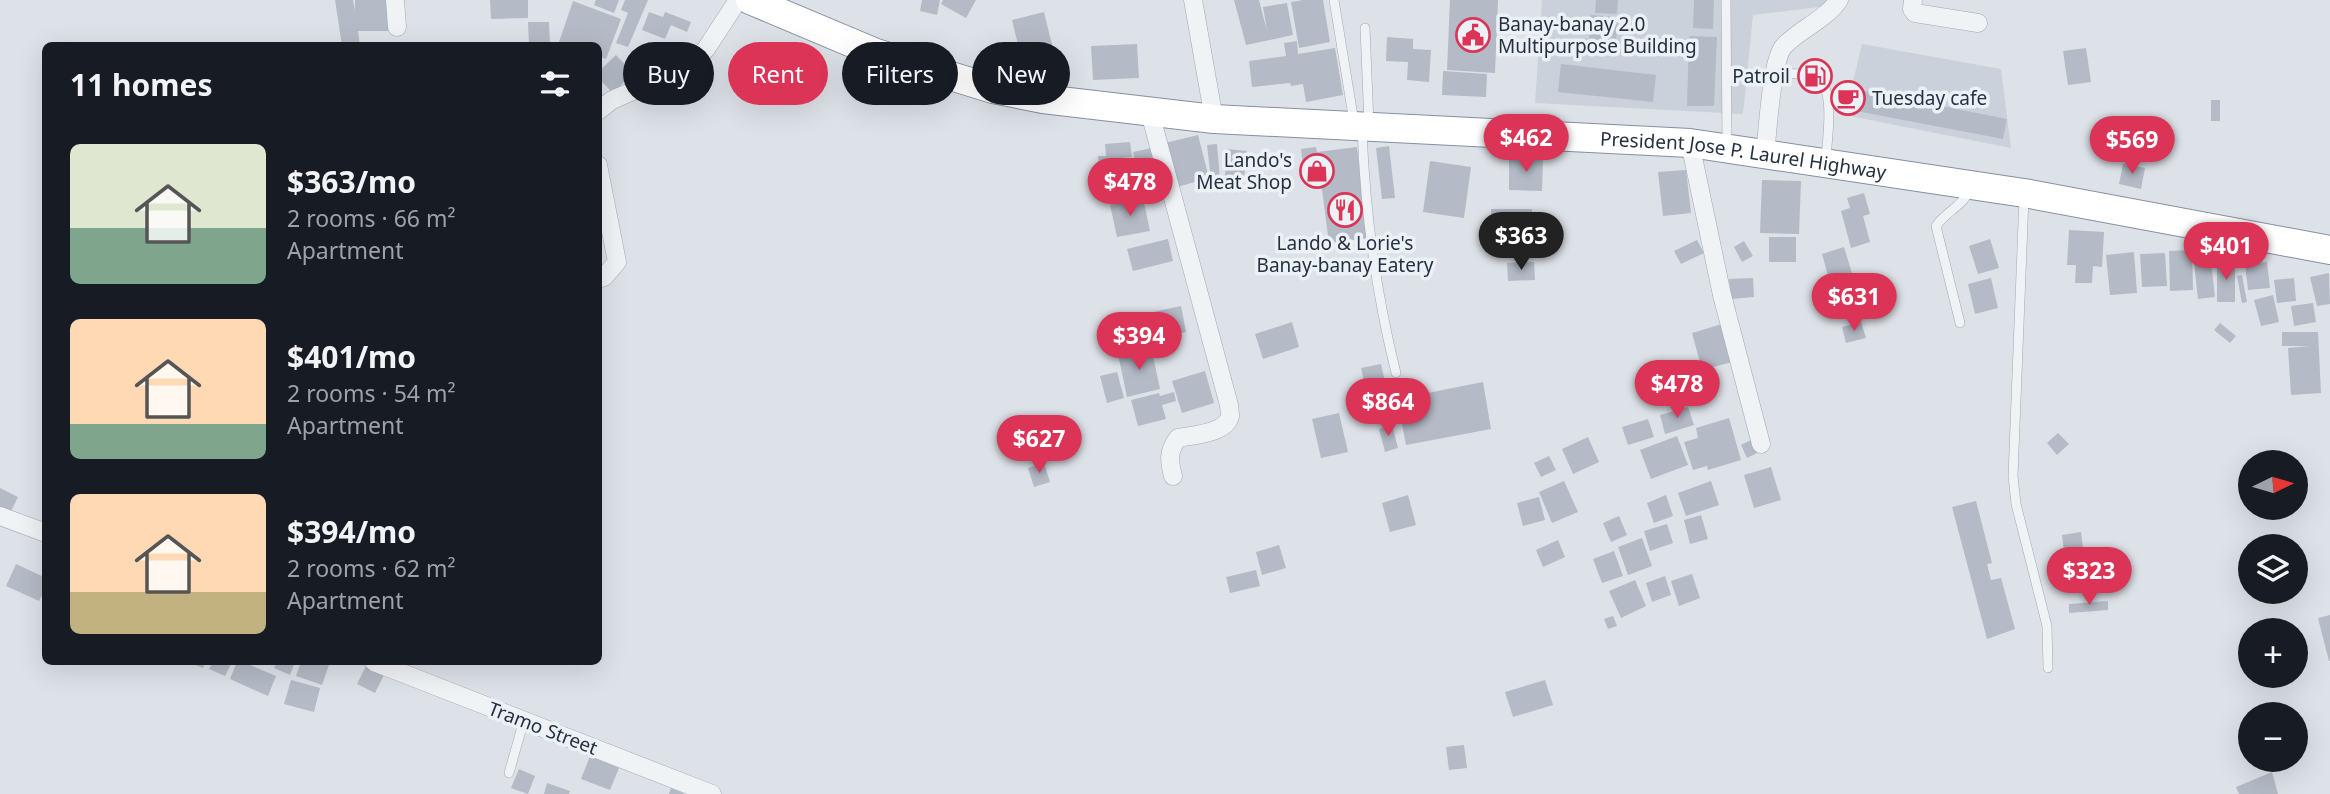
<!DOCTYPE html>
<html lang="en">
<head>
<meta charset="utf-8">
<style>
  :root { --surface:#171b24; --page:#20242c; --text:#f1f3f6; --muted:#9ea1a6; --accent:#db3457 }
  body { margin:0; font-family:"Noto Sans",sans-serif; background:var(--page); color:var(--text); height:100vh; display:flex; flex-direction:column; font-size:26px; white-space:nowrap }
  * { box-sizing:border-box; margin:0 }
  p { font-size:23px; color:var(--muted) }
  .icon { flex:none; width:38px; height:38px; fill:none; stroke:currentColor; stroke-width:2; stroke-linecap:round; stroke-linejoin:round }
  .map { position:relative; flex:1; overflow:hidden }
  .drawer { position:absolute; left:42px; top:42px; width:560px; height:623px; display:flex; flex-direction:column; background:var(--surface); border-radius:10px; box-shadow:0 7px 28px #0002 }
  .drawer>* { flex:none }
  .hud { position:absolute; left:623px; top:42px; width:665px; height:63px; display:flex; gap:14px }
  .needle { width:46px; rotate:85deg }
  .tools { position:absolute; left:2238px; top:450px; display:grid; gap:14px }
  .tools a { display:grid; place-items:center; width:70px; height:70px; border-radius:50%; background:var(--surface); box-shadow:0 7px 28px #0002; font-size:35px }
  .price { position:absolute; translate:-50% -60px; padding:0 16px; border-radius:24px; background:var(--accent); color:#fff; font-size:23px; line-height:46px; filter:drop-shadow(0 2px 4px #0008) }
  .price::after { content:''; position:absolute; left:50%; top:42px; width:21px; height:16px; margin-left:-10px; background:inherit; clip-path:polygon(0 0,100% 0,50% 100%) }
  .price.current { background:#222; color:#fff }
  ul { padding:0; list-style:none }
  li { display:flex; align-items:center; gap:21px; height:175px; padding:0 28px }
  li span { display:grid; place-items:center; flex:none; width:196px; height:140px; border-radius:10px; color:#555 }
  li>.icon { margin-inline-start:auto }
  span .icon { width:84px; height:84px; fill:#fffc; stroke-width:1 }
  li b { font-size:30px }
  h2 { display:flex; justify-content:space-between; align-items:center; height:84px; padding:0 28px; font-size:30px }
  .tag { padding:0 24px; border-radius:32px; background:var(--surface); box-shadow:0 7px 28px #0002; font-size:24px; line-height:63px }
  .tag.current { background:var(--accent); color:#fff }
  .map>svg:first-child { display:block }
</style>
</head>
<body>
<div class="map">
<svg width="2330" height="794" viewBox="0 0 2330 794">
  <rect width="100%" height="100%" fill="#dde2e8"/>
  <!-- built -->
  <g fill="#cbd1db">
    <polygon points="1542,0 1828,0 1827,6 1753,15 1743,114 1535,103"/>
    <polygon points="1862,44 2001,69 2011,148 1845,115"/>
  </g>
  <!-- building -->
  <g fill="#b4bbc6">
    <polygon points="335,0 353,0 355,11 355,0 391,0 391,31 358,31 360,46 342,46"/>
    <polygon points="490,0 528,0 528,18 491,19"/>
    <polygon points="596,0 619,0 614,13 594,5"/>
    <polygon points="625,0 648,0 628,47 616,43 628,13 621,10"/>
    <polygon points="922,0 940,0 937,15 920,11"/>
    <polygon points="943,0 976,0 966,18 941,4"/>
    <polygon points="1234,0 1259,0 1267,31 1263,7 1287,3 1293,35 1246,45"/>
    <polygon points="1303,0 1323,0 1330,42 1299,48 1291,2"/>
    <polygon points="1450,0 1498,0 1495,73 1447,70"/>
    <polygon points="1596,0 1618,0 1617,14 1595,13"/>
    <polygon points="1694,0 1714,0 1713,29 1693,28"/>
    <polygon points="573,1 621,19 606,59 598,56 598,46 569,46 559,42"/>
    <polygon points="649,12 663,17 665,12 691,22 687,32 671,25 665,39 642,30"/>
    <polygon points="1044,12 1053,49 1021,57 1012,20"/>
    <polygon points="1591,15 1618,17 1615,53 1588,51"/>
    <polygon points="528,22 549,22 550,46 529,46"/>
    <polygon points="1689,36 1717,37 1714,106 1687,106"/>
    <polygon points="1387,37 1413,39 1413,49 1431,50 1429,82 1407,80 1408,62 1386,61"/>
    <polygon points="1297,41 1298,54 1335,48 1343,95 1306,102 1303,84 1291,86 1290,83 1252,87 1249,61 1286,56 1284,43"/>
    <polygon points="1137,44 1139,78 1093,80 1091,46"/>
    <polygon points="2086,48 2091,82 2068,85 2063,51"/>
    <polygon points="616,55 633,73 613,93 598,78 598,72"/>
    <polygon points="1561,64 1656,75 1653,102 1558,92"/>
    <polygon points="1443,71 1487,74 1486,97 1442,95"/>
    <polygon points="1855,89 2007,119 2003,139 1851,110"/>
    <rect x="2211" y="100" width="9" height="21"/>
    <polygon points="1198,135 1209,178 1177,187 1165,143"/>
    <polygon points="1130,142 1132,157 1121,158 1123,175 1100,177 1098,156 1106,156 1105,144"/>
    <polygon points="1217,144 1220,179 1211,180 1207,145"/>
    <polygon points="1389,146 1395,198 1382,199 1376,148"/>
    <polygon points="1316,147 1317,152 1357,147 1369,238 1329,243 1321,182 1305,184 1301,149"/>
    <polygon points="1152,148 1163,193 1144,198 1133,152"/>
    <polygon points="1227,149 1247,151 1244,178 1225,177"/>
    <polygon points="1509,158 1543,159 1542,191 1509,190"/>
    <polygon points="1430,161 1471,167 1464,218 1423,212"/>
    <polygon points="2123,164 2145,168 2141,189 2119,184"/>
    <polygon points="1686,170 1691,213 1663,216 1658,172"/>
    <polygon points="1762,180 1801,181 1799,234 1760,233"/>
    <polygon points="1864,193 1870,214 1863,216 1870,242 1851,248 1841,211 1850,208 1847,198"/>
    <polygon points="1143,198 1150,231 1117,237 1110,205"/>
    <polygon points="1491,209 1532,209 1533,252 1491,253"/>
    <polygon points="2069,230 2104,232 2102,267 2093,266 2092,283 2075,283 2076,265 2067,265"/>
    <rect x="1769" y="237" width="27" height="25"/>
    <polygon points="1168,239 1173,261 1133,271 1127,249"/>
    <polygon points="1990,239 1999,268 1978,274 1969,246"/>
    <polygon points="1697,240 1704,253 1681,264 1674,251"/>
    <polygon points="1744,241 1753,256 1742,262 1734,247"/>
    <polygon points="1844,247 1856,287 1833,294 1822,254"/>
    <polygon points="2192,250 2193,290 2170,291 2169,251"/>
    <polygon points="2134,252 2137,293 2110,295 2106,255"/>
    <polygon points="2165,253 2167,286 2142,287 2140,254"/>
    <polygon points="2211,261 2215,297 2198,299 2194,263"/>
    <polygon points="1534,262 1535,280 1508,281 1507,263"/>
    <polygon points="2217,262 2235,263 2235,302 2217,302"/>
    <polygon points="2267,262 2270,288 2248,290 2245,264"/>
    <polygon points="2329,273 2330,304 2317,306 2310,277"/>
    <polygon points="2242,275 2247,302 2242,303 2237,276"/>
    <polygon points="1753,278 1754,297 1731,299 1729,279"/>
    <polygon points="1991,278 1998,308 1975,314 1968,284"/>
    <polygon points="2294,278 2296,301 2277,303 2274,280"/>
    <polygon points="2273,295 2279,322 2261,326 2254,300"/>
    <polygon points="2313,303 2316,322 2294,326 2291,306"/>
    <polygon points="1181,306 1186,332 1144,341 1139,315"/>
    <polygon points="1292,322 1299,347 1263,359 1255,334"/>
    <polygon points="1861,322 1866,338 1846,343 1842,327"/>
    <polygon points="2220,323 2236,336 2230,343 2214,330"/>
    <polygon points="1722,324 1732,362 1702,370 1692,333"/>
    <polygon points="2282,332 2318,332 2321,393 2291,395 2288,348 2310,346 2282,346"/>
    <polygon points="1151,346 1160,389 1127,397 1118,354"/>
    <polygon points="1381,364 1389,400 1369,404 1361,368"/>
    <polygon points="1205,371 1214,403 1182,413 1172,381"/>
    <polygon points="1117,372 1124,398 1107,403 1100,376"/>
    <polygon points="1483,382 1491,429 1406,445 1397,399"/>
    <polygon points="1174,392 1176,401 1162,405 1166,419 1138,426 1131,400 1159,393 1160,396"/>
    <polygon points="1688,407 1694,425 1665,434 1660,415"/>
    <polygon points="1339,413 1348,452 1321,458 1312,419"/>
    <polygon points="1729,418 1741,460 1708,470 1707,466 1693,470 1684,442 1698,438 1696,428"/>
    <polygon points="1648,419 1654,437 1628,445 1622,427"/>
    <polygon points="1392,425 1398,448 1385,452 1379,429"/>
    <polygon points="2058,433 2069,444 2057,455 2047,443"/>
    <polygon points="1677,436 1688,465 1651,479 1640,450"/>
    <polygon points="1588,437 1599,462 1573,474 1562,449"/>
    <polygon points="1751,440 1757,453 1747,458 1741,445"/>
    <polygon points="1549,456 1556,470 1541,477 1534,463"/>
    <polygon points="1044,463 1050,482 1034,487 1028,468"/>
    <polygon points="1771,467 1781,500 1754,508 1744,475"/>
    <polygon points="1564,481 1578,512 1552,523 1539,492"/>
    <polygon points="1711,481 1719,505 1686,516 1678,493"/>
    <polygon points="0,488 18,497 9,515 0,510"/>
    <polygon points="1408,495 1416,525 1390,532 1382,503"/>
    <polygon points="1666,495 1673,516 1654,523 1647,503"/>
    <polygon points="1539,497 1545,520 1523,526 1517,503"/>
    <polygon points="1976,501 1992,563 1987,564 1991,580 2001,578 2015,629 1987,639 1952,507"/>
    <polygon points="1701,515 1708,539 1690,544 1684,520"/>
    <polygon points="1619,516 1627,535 1611,542 1603,523"/>
    <polygon points="1667,524 1673,543 1650,551 1644,531"/>
    <polygon points="2081,532 2083,549 2064,552 2062,535"/>
    <polygon points="1642,538 1652,566 1628,575 1618,547"/>
    <polygon points="1558,540 1565,557 1543,567 1536,550"/>
    <polygon points="1279,545 1286,568 1262,575 1256,552"/>
    <polygon points="1614,551 1623,576 1602,583 1593,559"/>
    <polygon points="2101,562 2103,574 2083,578 2081,565"/>
    <polygon points="16,564 46,578 46,587 39,601 6,586"/>
    <polygon points="1256,570 1260,586 1230,593 1226,577"/>
    <polygon points="1692,574 1700,598 1679,606 1671,581"/>
    <polygon points="1665,576 1671,595 1652,602 1646,583"/>
    <polygon points="1635,580 1646,606 1621,618 1609,591"/>
    <polygon points="2108,601 2108,610 2069,613 2069,604"/>
    <polygon points="2330,615 2330,661 2329,661 2318,618"/>
    <polygon points="1613,616 1617,626 1608,629 1604,619"/>
    <polygon points="188,662 205,662 203,668"/>
    <polygon points="213,662 232,662 225,676 209,669"/>
    <polygon points="237,662 243,662 276,676 268,696 230,679"/>
    <polygon points="277,662 295,662 290,675 274,668"/>
    <polygon points="301,662 330,662 322,685 296,676"/>
    <polygon points="368,662 386,671 375,693 357,684"/>
    <polygon points="291,680 320,688 314,712 284,704"/>
    <polygon points="1545,680 1553,705 1513,717 1505,692"/>
    <polygon points="1464,745 1467,768 1449,770 1446,747"/>
    <polygon points="590,756 619,768 610,790 581,779"/>
    <polygon points="519,769 535,776 528,794 511,788"/>
    <polygon points="2272,772 2278,794 2239,794 2236,787"/>
    <polygon points="547,783 570,791 569,794 544,794"/>
    <polygon points="671,788 685,794 669,794"/>
  </g>
  <g fill="none" stroke-linecap="round" stroke-linejoin="round">
    <!-- service casing -->
    <g stroke="#a2a9b3" stroke-width="10">
      <g id="service">
        <polyline points="1334,0 1354,122"/>
        <polyline points="1726,0 1727,145"/>
        <polyline points="1365,28 1369,124"/>
        <path d="M1774,73C1787,74 1801,73 1813,76C1837,82 1827,139 1826,158"/>
        <path d="M1362,129C1365,212 1376,293 1396,373"/>
        <polyline points="2024,198 2013,476 2016,504 2047,626 2048,668"/>
        <polyline points="1361,271 1374,269"/>
        <path d="M1960,323L1936,226C1945,212 1963,206 1969,191"/>
        <polyline points="509,773 524,720"/>
      </g>
    </g>
    <!-- minor casing -->
    <g stroke="#a2a9b3" stroke-width="19">
      <g id="minor">
        <polyline points="395,0 397,27"/>
        <polyline points="1193,0 1214,119"/>
        <polyline points="1913,0 1912,9 1915,13 1978,23"/>
        <polyline points="598,111 612,100 688,67 706,49 738,0"/>
        <path d="M1150,113L1229,405C1229,408 1230,412 1230,416C1226,434 1192,435 1178,438C1168,451 1169,460 1173,476"/>
        <polyline points="1690,143 1722,295 1761,444"/>
        <path d="M1765,154C1768,131 1771,60 1784,46C1800,29 1825,20 1839,0"/>
        <polyline points="598,165 617,262 604,277 598,279"/>
        <polyline points="0,516 46,533"/>
        <polyline points="374,662 712,794"/>
      </g>
    </g>
    <!-- trunk casing -->
    <g stroke="#8390a1" stroke-width="30">
      <g id="trunk">
        <path id="s1" d="M750,0L876,53L993,89L1043,99L1214,119L1690,143L2024,193L2330,250"/>
      </g>
    </g>
    <!-- service -->
    <use href="#service" stroke="#f0f3f6" stroke-width="9"/>
    <!-- minor -->
    <use href="#minor" stroke="#f0f3f6" stroke-width="18"/>
    <!-- trunk -->
    <use href="#trunk" stroke="#fff" stroke-width="28"/>
  </g>
  <!-- icons -->
  <defs>
    <g id="civic-ring" transform="scale(1.75)"><circle r="9.5" fill="#ecf1f6" stroke="#db3457" stroke-width="1.5"/><path d="M-.6-6.5H3V-4.5H.6V-3L4-1V1h2V6H-6V1h2V-1L-.6-3ZM-1.2 2.5V6h2.4V2.5Z" fill="#db3457"/></g>
    <g id="fuel-ring" transform="scale(1.75)"><circle r="9.5" fill="#ecf1f6" stroke="#db3457" stroke-width="1.5"/><path d="M-5.5-6h7V0h2V4h1.3V-2.5L3-4.5l.8-.8L6-3V5H2.5V1h-1V6h-7ZM-4.2-4.7v3.2H.2V-4.7Z" fill="#db3457"/></g>
    <g id="cafe-ring" transform="scale(1.75)"><circle r="9.5" fill="#ecf1f6" stroke="#db3457" stroke-width="1.5"/><path d="M-5.5-4.5H6V0H3Q3 3.5 0 3.5H-2.5Q-5.5 3.5-5.5 0ZM3-3.2v2h1.7v-2ZM-6 4.5H4V6H-6Z" fill="#db3457"/></g>
    <g id="shop-ring" transform="scale(1.75)"><circle r="9.5" fill="#ecf1f6" stroke="#db3457" stroke-width="1.5"/><path d="M-5-2.5h2.3a2.7 3.5 0 0 1 5.4 0H5L5.5 6h-11ZM-1.5-2.5h3a1.5 2.3 0 0 0-3 0Z" fill="#db3457"/></g>
    <g id="restaurant-ring" transform="scale(1.75)"><circle r="9.5" fill="#ecf1f6" stroke="#db3457" stroke-width="1.5"/><path d="M-5-6h1v4h1v-4h1v4h1v-4h1v5L-1.5 .5V6h-2V.5L-5-1ZM5-6V6H3V1.5H1.5Q1.5-4 5-6Z" fill="#db3457"/></g>
  </defs>
  <g fill-rule="evenodd">
    <use href="#civic-ring" x="1473" y="35"/>
    <use href="#fuel-ring" x="1815" y="76"/>
    <use href="#cafe-ring" x="1848" y="98"/>
    <use href="#shop-ring" x="1317" y="171"/>
    <use href="#restaurant-ring" x="1345" y="210"/>
  </g>
  <g text-anchor="middle" stroke-width="7" stroke-linejoin="round" paint-order="stroke">
    <!-- poi labels -->
    <g font-size="19" fill="#253141" stroke="#ecf1f6" text-anchor="start">
      <text x="1498" y="31">Banay-banay 2.0<tspan x="1498" dy="22">Multipurpose Building</tspan></text>
      <text x="1790" y="83" text-anchor="end">Patroil</text>
      <text x="1872" y="105">Tuesday cafe</text>
      <text x="1292" y="167" text-anchor="end">Lando's<tspan x="1292" dy="22">Meat Shop</tspan></text>
      <text x="1345" y="250" text-anchor="middle">Lando &amp; Lorie's<tspan x="1345" dy="22">Banay-banay Eatery</tspan></text>
    </g>
    <!-- street labels -->
    <g font-size="19" fill="#253141" stroke="#ecf1f6">
      <text dy="7" stroke="none"><textPath href="#s1" startOffset="1013">President Jose P. Laurel Highway</textPath></text>
      <text transform="translate(543 728) rotate(21)" y="7">Tramo Street</text>
    </g>
  </g>
</svg>
<div class="tools">
<a><svg class="needle" viewBox="-14 -14 28 28"><path d="M0-13l5 13h-10z" fill="#e53935"/><path d="M0 13l5-13h-10z" fill="#9ea1a6"/></svg></a>
<a><svg class="icon" aria-label="layers" viewBox="0 0 24 24"><path d="M12 4l9 5-9 5-9-5zM3 14l9 5 9-5"/></svg></a>
<a>+</a>
<a>−</a>
</div>
<b class="price" style="left:1526px;top:174px">$462</b>
<b class="price" style="left:2132px;top:176px">$569</b>
<b class="price" style="left:1130px;top:218px">$478</b>
<b class="price current" style="left:1521px;top:272px">$363</b>
<b class="price" style="left:2226px;top:282px">$401</b>
<b class="price" style="left:1854px;top:333px">$631</b>
<b class="price" style="left:1139px;top:372px">$394</b>
<b class="price" style="left:1677px;top:420px">$478</b>
<b class="price" style="left:1388px;top:438px">$864</b>
<b class="price" style="left:1039px;top:475px">$627</b>
<b class="price" style="left:2089px;top:607px">$323</b>
<div class="hud">
<a class="tag">Buy</a>
<a class="tag current">Rent</a>
<a class="tag">Filters</a>
<a class="tag">New</a>
</div>
<section class="drawer">
<h2>11 homes<svg class="icon" aria-label="filters" viewBox="0 0 24 24"><path d="M4 7h16M4 17h16"/><circle cx="9" cy="7" r="2"/><circle cx="15" cy="17" r="2"/></svg></h2>
<ul>
<li><span style="background:linear-gradient(#dfe7d0 60%,#7fa58c 0)"><svg class="icon" aria-label="home" viewBox="0 0 24 24"><path d="M3 11l9-7 9 7M6 9v11h12V9"/></svg></span><div><b>$363/mo</b><p>2 rooms · 66 m²</p><p>Apartment</p></div></li>
<li><span style="background:linear-gradient(#ffd9b3 75%,#7fa58c 0)"><svg class="icon" aria-label="home" viewBox="0 0 24 24"><path d="M3 11l9-7 9 7M6 9v11h12V9"/></svg></span><div><b>$401/mo</b><p>2 rooms · 54 m²</p><p>Apartment</p></div></li>
<li><span style="background:linear-gradient(#ffd9b3 70%,#c2b280 0)"><svg class="icon" aria-label="home" viewBox="0 0 24 24"><path d="M3 11l9-7 9 7M6 9v11h12V9"/></svg></span><div><b>$394/mo</b><p>2 rooms · 62 m²</p><p>Apartment</p></div></li>
</ul>
</section>
</div>
</body>
</html>
